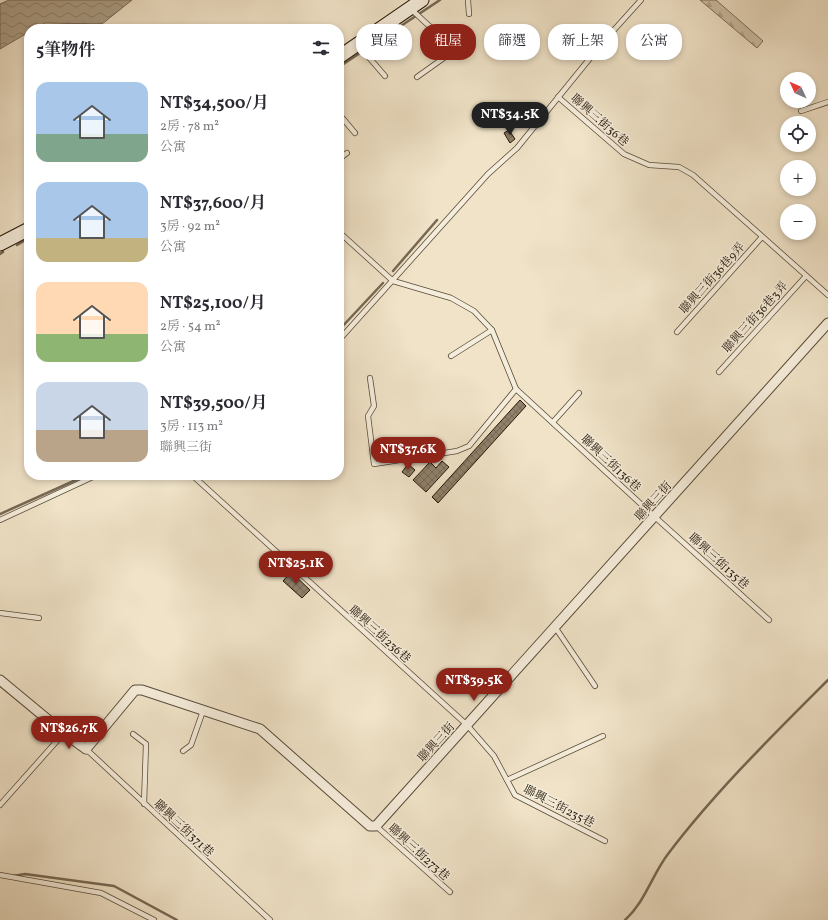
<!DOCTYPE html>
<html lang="zh-TW">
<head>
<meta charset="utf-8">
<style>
  :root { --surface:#fff; --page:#f7f7f7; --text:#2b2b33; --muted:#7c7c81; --accent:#8f2418 }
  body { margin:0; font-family:Vollkorn,"Noto Serif TC",serif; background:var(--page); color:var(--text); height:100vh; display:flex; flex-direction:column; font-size:15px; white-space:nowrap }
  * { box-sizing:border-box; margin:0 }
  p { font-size:13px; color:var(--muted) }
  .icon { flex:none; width:22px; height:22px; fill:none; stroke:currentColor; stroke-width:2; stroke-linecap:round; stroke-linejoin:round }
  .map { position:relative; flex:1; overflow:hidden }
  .sheet { position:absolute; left:24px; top:24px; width:320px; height:456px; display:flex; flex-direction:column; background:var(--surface); border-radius:16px; box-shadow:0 2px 6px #0003 }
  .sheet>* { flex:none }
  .top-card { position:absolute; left:356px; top:24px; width:380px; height:36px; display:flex; gap:8px }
  .needle { width:26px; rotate:314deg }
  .tools { position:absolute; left:780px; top:72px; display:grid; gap:8px }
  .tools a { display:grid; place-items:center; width:36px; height:36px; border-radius:50%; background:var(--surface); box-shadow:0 2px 6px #0003; font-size:20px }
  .price { position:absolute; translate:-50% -34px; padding:0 9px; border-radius:14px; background:var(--accent); color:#fff; font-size:13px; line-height:26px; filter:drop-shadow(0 1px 2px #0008) }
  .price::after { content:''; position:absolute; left:50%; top:24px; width:12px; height:9px; margin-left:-6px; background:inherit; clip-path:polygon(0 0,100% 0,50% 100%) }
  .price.on { background:#222; color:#fff }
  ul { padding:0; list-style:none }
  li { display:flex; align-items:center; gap:12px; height:100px; padding:0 12px }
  li span { display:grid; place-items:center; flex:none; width:112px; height:80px; border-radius:12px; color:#555 }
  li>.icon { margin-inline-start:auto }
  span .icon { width:48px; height:48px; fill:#fffc; stroke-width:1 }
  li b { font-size:17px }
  h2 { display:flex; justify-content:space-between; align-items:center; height:48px; padding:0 12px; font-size:17px }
  .chip { padding:0 14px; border-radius:16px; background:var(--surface); box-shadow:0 2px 6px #0003; font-size:14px; line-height:36px }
  .chip.on { background:var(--accent); color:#fff }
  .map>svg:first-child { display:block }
</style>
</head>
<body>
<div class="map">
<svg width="828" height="920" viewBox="0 0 828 920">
  <defs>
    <pattern id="forest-firs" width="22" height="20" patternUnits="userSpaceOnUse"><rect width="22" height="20" fill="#cec0a7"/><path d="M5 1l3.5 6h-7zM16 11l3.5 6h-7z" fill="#b1a48e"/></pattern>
    <pattern id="water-waves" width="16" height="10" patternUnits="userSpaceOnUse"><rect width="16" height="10" fill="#ab9e87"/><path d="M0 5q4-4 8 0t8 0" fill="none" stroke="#8b806c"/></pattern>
    <pattern id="building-cross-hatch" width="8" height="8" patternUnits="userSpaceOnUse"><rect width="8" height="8" fill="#8f816c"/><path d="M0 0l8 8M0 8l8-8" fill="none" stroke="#756957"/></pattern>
  </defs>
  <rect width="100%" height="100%" fill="#f0e3c8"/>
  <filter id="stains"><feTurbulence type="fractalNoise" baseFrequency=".005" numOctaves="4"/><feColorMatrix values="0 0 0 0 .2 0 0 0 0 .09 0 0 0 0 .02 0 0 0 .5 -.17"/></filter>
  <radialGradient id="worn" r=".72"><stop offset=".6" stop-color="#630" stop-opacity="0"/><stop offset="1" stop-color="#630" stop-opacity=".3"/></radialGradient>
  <!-- forest -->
  <polygon fill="url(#forest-firs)" stroke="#7a6c58" points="700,0 716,0 763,41 757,48"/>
  <!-- water -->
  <polygon fill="url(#water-waves)" stroke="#766854" points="9,0 132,0 102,24 45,23 35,29 29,29 29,32 0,49 0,4"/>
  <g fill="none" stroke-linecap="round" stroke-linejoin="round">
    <!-- stream -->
    <g stroke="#766854" stroke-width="2.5">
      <polyline points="339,67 440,0"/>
      <polyline points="17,245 29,238"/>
      <polyline points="0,254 3,252"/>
      <polyline points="393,271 437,220"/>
      <polyline points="339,330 383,283"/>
      <polyline points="0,514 87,475"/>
      <polyline points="13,876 25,874 114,886 177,920"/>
      <path d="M625,920C645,902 652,875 668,854C715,792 773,735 828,680"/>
    </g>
  </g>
  <!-- building -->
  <g fill="url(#building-cross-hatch)" stroke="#261708">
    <polygon points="509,130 515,139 510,143 504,133"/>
    <polygon points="520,400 526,406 438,503 432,497"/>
    <polygon points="442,461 449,467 426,492 413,480 430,462 436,468"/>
    <polygon points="408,464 415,470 409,477 402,472"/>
    <polygon points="291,572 310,590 302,598 283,581"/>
  </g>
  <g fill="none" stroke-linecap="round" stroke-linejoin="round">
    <!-- lane casing -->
    <g stroke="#584a38" stroke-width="6">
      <g id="lane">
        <polyline points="468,0 469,14"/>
        <polyline points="412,10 455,50 417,77"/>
        <polyline points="359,46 385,76"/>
        <polyline points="558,97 624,154 649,165 679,167 693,175 828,295"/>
        <polyline points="801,111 828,102"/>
        <polyline points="339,114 355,133"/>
        <polyline points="339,159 347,153"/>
        <polyline points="339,232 393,281 451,298 474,311 492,330 516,389 655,517 769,620"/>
        <polyline points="677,332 762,237"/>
        <polyline points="339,340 488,174 517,148 604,41 641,0"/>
        <polyline points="451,356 492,330"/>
        <polyline points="719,372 806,276"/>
        <polyline points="370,378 374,406 368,416 374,464 457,451 469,446 516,389"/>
        <polyline points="553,422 579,393"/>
        <polyline points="192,475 467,725 494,756 515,795 605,841"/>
        <polyline points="0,520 97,475"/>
        <polyline points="0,613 39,618"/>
        <polyline points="555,627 595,686"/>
        <polyline points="133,734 146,744 144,804"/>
        <polyline points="86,749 270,920"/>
        <polyline points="183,751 191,745 203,711"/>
        <polyline points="507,780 603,736"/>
        <polyline points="0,805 64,733"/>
        <polyline points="376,826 450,892"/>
        <polyline points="0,875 101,893 154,920"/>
      </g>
    </g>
    <!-- street casing -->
    <g stroke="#584a38" stroke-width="11">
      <polyline id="street" points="0,680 64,733 86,749 135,690 142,690 260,729 370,826 376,826 828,323"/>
    </g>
    <!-- secondary casing -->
    <g stroke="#261708" stroke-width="15">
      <g id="secondary">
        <polyline points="339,57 422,0"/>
        <polyline points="0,244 29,229"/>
      </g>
    </g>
    <!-- lane -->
    <use href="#lane" stroke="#f5eddb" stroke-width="4.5"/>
    <!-- street -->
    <use href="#street" stroke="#f5eddb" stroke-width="9"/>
    <!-- secondary -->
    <use href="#secondary" stroke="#f5eddb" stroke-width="13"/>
  </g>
  <g text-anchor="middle" stroke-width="3" stroke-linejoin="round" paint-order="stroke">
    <!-- street labels -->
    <g font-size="12" fill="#261708" stroke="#f5eddb">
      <text transform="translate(600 120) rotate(41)" y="4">聯興三街36巷</text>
      <text transform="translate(712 278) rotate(-48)" y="4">聯興三街36巷9弄</text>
      <text transform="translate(755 317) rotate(-48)" y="4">聯興三街36巷3弄</text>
      <text transform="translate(611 463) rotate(43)" y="4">聯興三街136巷</text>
      <text transform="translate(653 501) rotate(-48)" y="4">聯興三街</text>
      <text transform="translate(719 561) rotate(42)" y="4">聯興三街135巷</text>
      <text transform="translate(380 634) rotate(42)" y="4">聯興三街236巷</text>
      <text transform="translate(436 742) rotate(-48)" y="4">聯興三街</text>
      <text transform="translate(559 806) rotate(27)" y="4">聯興三街235巷</text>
      <text transform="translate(184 828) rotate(43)" y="4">聯興三街371巷</text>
      <text transform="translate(419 852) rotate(42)" y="4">聯興三街273巷</text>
    </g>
  </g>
  <rect width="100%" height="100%" filter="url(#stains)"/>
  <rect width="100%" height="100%" fill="url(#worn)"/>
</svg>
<div class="tools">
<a><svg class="needle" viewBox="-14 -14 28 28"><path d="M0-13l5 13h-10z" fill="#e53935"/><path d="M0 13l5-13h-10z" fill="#7c7c81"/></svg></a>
<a><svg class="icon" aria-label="locate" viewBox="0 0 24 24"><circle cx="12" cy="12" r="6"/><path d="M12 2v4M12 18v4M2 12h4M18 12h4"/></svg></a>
<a>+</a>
<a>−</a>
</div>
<b class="price on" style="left:510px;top:136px">NT$34.5K</b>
<b class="price" style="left:408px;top:471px">NT$37.6K</b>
<b class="price" style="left:296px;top:585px">NT$25.1K</b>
<b class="price" style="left:474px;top:702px">NT$39.5K</b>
<b class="price" style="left:69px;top:750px">NT$26.7K</b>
<div class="top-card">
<a class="chip">買屋</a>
<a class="chip on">租屋</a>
<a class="chip">篩選</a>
<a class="chip">新上架</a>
<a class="chip">公寓</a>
</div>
<section class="sheet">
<h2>5筆物件<svg class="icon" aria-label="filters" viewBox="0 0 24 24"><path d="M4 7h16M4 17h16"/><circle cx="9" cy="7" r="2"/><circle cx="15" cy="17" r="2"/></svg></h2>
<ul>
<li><span style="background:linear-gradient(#a9c7e8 65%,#7fa58c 0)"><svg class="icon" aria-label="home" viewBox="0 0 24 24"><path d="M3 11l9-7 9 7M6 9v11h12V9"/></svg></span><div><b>NT$34,500/月</b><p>2房 · 78 m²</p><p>公寓</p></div></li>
<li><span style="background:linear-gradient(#a9c7e8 70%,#c2b280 0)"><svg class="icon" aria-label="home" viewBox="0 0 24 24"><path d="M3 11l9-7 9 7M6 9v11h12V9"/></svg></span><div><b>NT$37,600/月</b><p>3房 · 92 m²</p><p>公寓</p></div></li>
<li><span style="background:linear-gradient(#ffd9b3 65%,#8fb573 0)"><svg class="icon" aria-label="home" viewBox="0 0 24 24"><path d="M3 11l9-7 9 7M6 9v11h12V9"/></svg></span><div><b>NT$25,100/月</b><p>2房 · 54 m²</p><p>公寓</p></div></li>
<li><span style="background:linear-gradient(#c9d6e8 60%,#b9a48a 0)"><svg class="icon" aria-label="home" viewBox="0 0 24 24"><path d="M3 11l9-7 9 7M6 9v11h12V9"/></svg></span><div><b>NT$39,500/月</b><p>3房 · 113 m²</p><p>聯興三街</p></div></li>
</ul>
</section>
</div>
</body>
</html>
